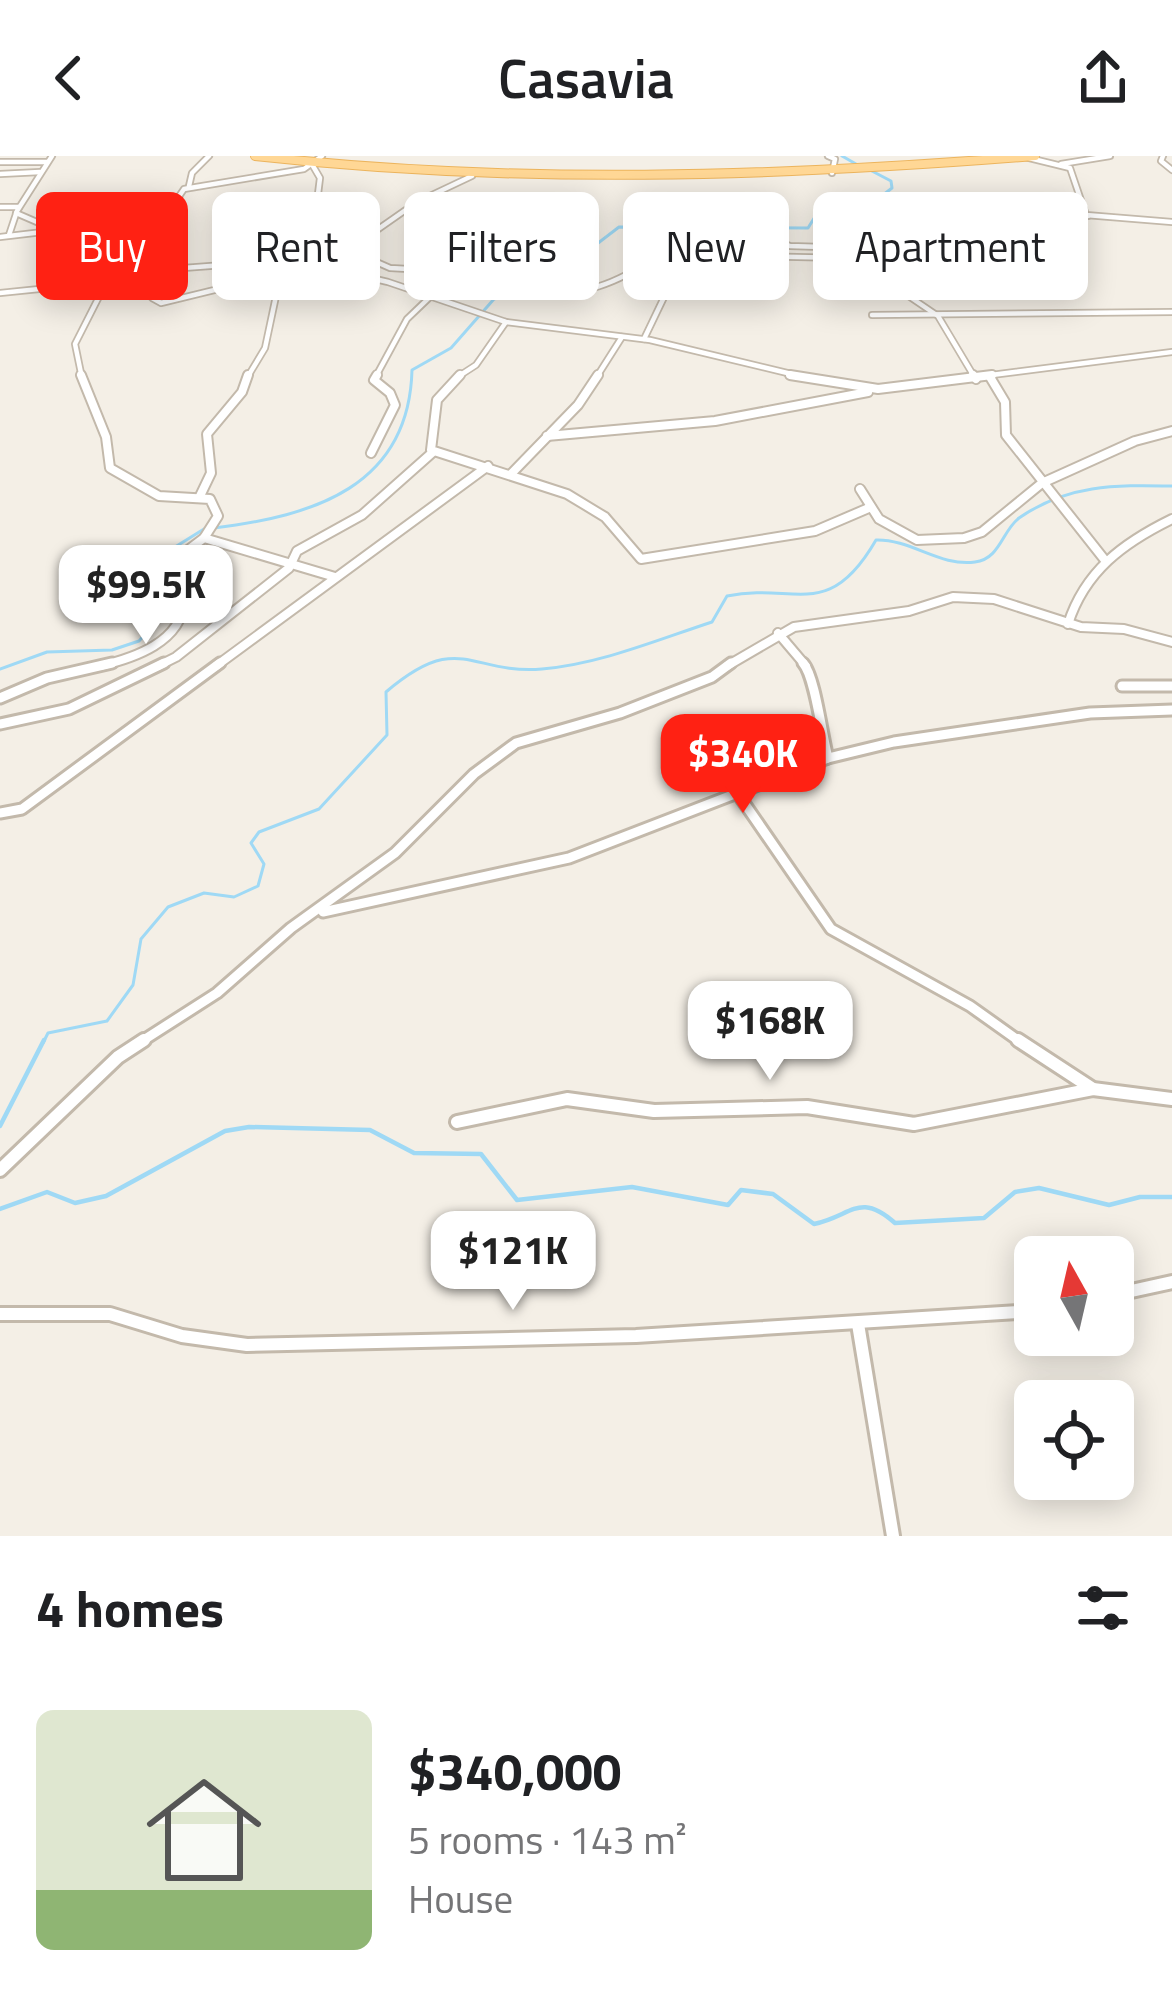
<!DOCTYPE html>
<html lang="en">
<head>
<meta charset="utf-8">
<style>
  :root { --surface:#fff; --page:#f2f2f2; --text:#202124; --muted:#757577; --line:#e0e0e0; --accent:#ff2113 }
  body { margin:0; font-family:"Titillium Web",sans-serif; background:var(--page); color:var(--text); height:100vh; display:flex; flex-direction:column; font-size:45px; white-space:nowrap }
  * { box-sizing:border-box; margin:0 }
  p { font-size:39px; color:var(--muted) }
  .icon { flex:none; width:66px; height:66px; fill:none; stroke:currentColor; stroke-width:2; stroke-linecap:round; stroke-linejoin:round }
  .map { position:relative; height:1380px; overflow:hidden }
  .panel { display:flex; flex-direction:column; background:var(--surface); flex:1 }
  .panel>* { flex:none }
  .top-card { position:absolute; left:36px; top:36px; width:1101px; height:108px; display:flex; gap:24px }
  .needle { width:78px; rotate:352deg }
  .buttons { position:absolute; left:1014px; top:1080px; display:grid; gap:24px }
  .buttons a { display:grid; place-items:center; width:120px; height:120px; border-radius:18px; background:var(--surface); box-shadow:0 6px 30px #0003; font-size:60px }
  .price { position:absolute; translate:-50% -102px; padding:0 27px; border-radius:24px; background:#fff; color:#222; font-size:39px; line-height:78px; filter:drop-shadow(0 3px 6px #0008) }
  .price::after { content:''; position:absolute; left:50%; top:72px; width:36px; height:27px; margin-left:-18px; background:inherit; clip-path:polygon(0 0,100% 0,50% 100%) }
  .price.current { background:var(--accent); color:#fff }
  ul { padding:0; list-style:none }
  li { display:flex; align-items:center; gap:36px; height:300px; padding:0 36px }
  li+li { border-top:3px solid var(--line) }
  li span { display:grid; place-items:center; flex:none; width:336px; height:240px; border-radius:18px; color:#555 }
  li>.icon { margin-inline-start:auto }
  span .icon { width:144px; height:144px; fill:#fffc; stroke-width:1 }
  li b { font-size:51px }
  h2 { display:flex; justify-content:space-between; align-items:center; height:144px; padding:0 36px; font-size:51px }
  .pill { padding:0 42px; border-radius:18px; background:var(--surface); box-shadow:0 6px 30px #0003; font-size:42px; line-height:108px }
  .pill.current { background:var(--accent); color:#fff }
  header { display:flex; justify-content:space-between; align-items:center; height:156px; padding:0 36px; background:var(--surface); font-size:54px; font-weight:600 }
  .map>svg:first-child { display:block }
</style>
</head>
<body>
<header><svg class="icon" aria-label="back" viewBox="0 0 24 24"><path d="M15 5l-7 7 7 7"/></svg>Casavia<svg class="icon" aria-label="share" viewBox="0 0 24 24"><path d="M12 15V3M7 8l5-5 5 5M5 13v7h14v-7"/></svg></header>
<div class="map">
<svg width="1172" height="1380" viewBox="0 0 1172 1380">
  <rect width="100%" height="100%" fill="#f4efe6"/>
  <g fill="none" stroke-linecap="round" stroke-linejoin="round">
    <!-- stream-far1 -->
    <g stroke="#9fd9f5" stroke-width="3">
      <polyline points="842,0 856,8"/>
      <path d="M214,372C313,360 409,331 412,214L451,192L494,143L554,121L619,71L808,72L823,48L848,42L874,46L892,32L891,25L870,14"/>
      <polyline points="0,513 47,496 112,494 139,485 162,459 175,391 204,373"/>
      <path d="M43,887L48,877L107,865L133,829L141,783L168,751L204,737L234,741L258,730L264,708L251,687L259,676L319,653L387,579L386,536C460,473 470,519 542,513C600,508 657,484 712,466L727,440C795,426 828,467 876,384C911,383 940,411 975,406C1000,403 1002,375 1019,362C1068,328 1115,329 1172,330"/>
    </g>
    <!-- stream -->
    <g stroke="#9fd9f5" stroke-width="4.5">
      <polyline points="0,970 44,884"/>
      <path d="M0,1053L47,1036L75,1047L106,1040L225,975L249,971L370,974L414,997L481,998L517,1044L632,1031L728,1049L741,1034L773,1038L814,1068C852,1060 859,1035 895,1067L984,1062L1015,1036L1039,1032L1109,1049L1140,1041H1172"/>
    </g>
    <!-- minor-far3 casing -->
    <g stroke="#c3b9ab" stroke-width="8">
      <g id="minor-far3">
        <polyline points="322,0 304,13 184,33 152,80 157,109 170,113 250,107 324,111 388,126 506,166 650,184 808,222"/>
        <polyline points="828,0 835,3 832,17"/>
        <polyline points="1021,0 1070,12 1086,59 1172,66"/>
        <polyline points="1163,0 1161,5 1172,14"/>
        <polyline points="0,6 47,6"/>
        <polyline points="1061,8 1110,0"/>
        <polyline points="0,18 40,16"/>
        <polyline points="189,30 192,17 209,0"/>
        <polyline points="0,51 19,51"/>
        <polyline points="16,57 53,73"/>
        <polyline points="888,73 946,77 953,73 954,58 963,55"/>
        <polyline points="9,79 17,55 52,0"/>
        <polyline points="731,79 767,81 790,90 887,93"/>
        <polyline points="0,81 162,62"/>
        <polyline points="347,93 390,112 520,119 548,95"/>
        <polyline points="250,107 318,38 320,22 313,10"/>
        <polyline points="324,111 417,46 472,20"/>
        <polyline points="148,114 152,142 161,147 280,118"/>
        <polyline points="0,137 88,128 149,114"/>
        <path d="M529,139C586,138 613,131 660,98L891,103"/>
        <polyline points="872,159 1172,156"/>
        <polyline points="644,183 679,110"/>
        <polyline points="82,222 75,188 108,123"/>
        <polyline points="247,222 265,192 283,107"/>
        <polyline points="375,222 407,163 431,140"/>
        <polyline points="456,222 476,209 506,166"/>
        <polyline points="596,222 622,181"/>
        <polyline points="968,222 1172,196"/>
        <polyline points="975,222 938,160 910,141 897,122 885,83 894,48 1014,60 1088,60"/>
      </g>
    </g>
    <!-- minor-far2 casing -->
    <g stroke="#c3b9ab" stroke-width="12">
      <g id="minor-far2">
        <path d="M81,219L106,281L110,312L159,340L210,343L218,360L204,382L184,397C181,413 185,428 184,445C182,486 134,502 100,510"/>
        <polyline points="460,219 437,244 431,294 567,338 605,361 641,403 815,375 871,351"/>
        <polyline points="790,219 878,233 992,219"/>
        <polyline points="973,219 976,223"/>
        <polyline points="990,221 1005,246 1006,279 1104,403"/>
        <polyline points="547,280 715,265 868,236"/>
        <polyline points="371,297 395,249 390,237 374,224 377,219"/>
        <polyline points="511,318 578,249 598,219"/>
        <polyline points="860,333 879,363 917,384 964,382 982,376 1042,327 1135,285 1172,275"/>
        <polyline points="200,340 211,317 207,278 242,236 248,219"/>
        <polyline points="204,382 335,421"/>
        <path d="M1068,468C1085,415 1123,387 1172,363"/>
        <polyline points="778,477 806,510"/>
        <polyline points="158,510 176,501 289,412 297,395 362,359 433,296"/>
        <polyline points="216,510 488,310"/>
        <polyline points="727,510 794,471 909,455 953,441 994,443 1081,471 1124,473 1172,486"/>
      </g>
    </g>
    <!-- minor-far1 casing -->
    <g stroke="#c3b9ab" stroke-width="15">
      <g id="minor-far1">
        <path d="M803,507C815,520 822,580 828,602"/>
        <polyline points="1122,530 1172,530"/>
        <polyline points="0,542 47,522 112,507"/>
        <polyline points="0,568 69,553 164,507"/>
        <polyline points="738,638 831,773 970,850 1022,887"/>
        <polyline points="0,657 22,653 220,507"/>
        <polyline points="323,756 569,702 828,602 894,586 1090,557 1172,554"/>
        <polyline points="139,887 217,837 291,772 395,697 474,618 516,587 620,557 712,521 731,507"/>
      </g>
    </g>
    <!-- minor casing -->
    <g stroke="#c3b9ab" stroke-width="18">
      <g id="minor">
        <polyline points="1018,884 1093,933 1172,943"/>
        <polyline points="457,966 567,943 654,955 807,951 914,968 1093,933"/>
        <polyline points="0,1014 118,901 144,884"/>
        <polyline points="1113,1139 1172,1126"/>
        <polyline points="0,1158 110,1158 182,1180 247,1189 636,1180 1035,1155"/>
        <polyline points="858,1168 893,1380"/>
      </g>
    </g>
    <!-- primary casing -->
    <g stroke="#ecb45d" stroke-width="10">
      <path id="primary" d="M255,0C516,29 774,21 1035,0"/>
    </g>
    <!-- minor-far3 -->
    <use href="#minor-far3" stroke="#fff" stroke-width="4.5"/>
    <!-- minor-far2 -->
    <use href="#minor-far2" stroke="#fff" stroke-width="8"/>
    <!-- minor-far1 -->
    <use href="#minor-far1" stroke="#fff" stroke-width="9"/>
    <!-- minor -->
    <use href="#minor" stroke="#fff" stroke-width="12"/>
    <!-- primary -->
    <use href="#primary" stroke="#ffd795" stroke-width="8"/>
  </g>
</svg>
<div class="buttons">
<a><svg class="needle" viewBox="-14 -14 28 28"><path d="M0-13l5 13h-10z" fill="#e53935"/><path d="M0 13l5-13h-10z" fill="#757577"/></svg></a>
<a><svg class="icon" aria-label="locate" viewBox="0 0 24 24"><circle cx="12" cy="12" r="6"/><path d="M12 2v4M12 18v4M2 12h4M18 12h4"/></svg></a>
</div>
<b class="price" style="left:146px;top:491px">$99.5K</b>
<b class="price current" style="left:743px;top:660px">$340K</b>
<b class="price" style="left:770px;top:927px">$168K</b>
<b class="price" style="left:513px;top:1157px">$121K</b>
<div class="top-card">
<a class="pill current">Buy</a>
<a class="pill">Rent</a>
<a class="pill">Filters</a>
<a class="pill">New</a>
<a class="pill">Apartment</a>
</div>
</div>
<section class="panel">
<h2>4 homes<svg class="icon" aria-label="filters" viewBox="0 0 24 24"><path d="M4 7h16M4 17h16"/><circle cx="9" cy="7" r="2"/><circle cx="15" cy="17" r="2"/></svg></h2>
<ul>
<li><span style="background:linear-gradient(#dfe7d0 75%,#8fb573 0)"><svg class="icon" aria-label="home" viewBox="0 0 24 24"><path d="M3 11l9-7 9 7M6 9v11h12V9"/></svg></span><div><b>$340,000</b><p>5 rooms · 143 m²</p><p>House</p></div></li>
</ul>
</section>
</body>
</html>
